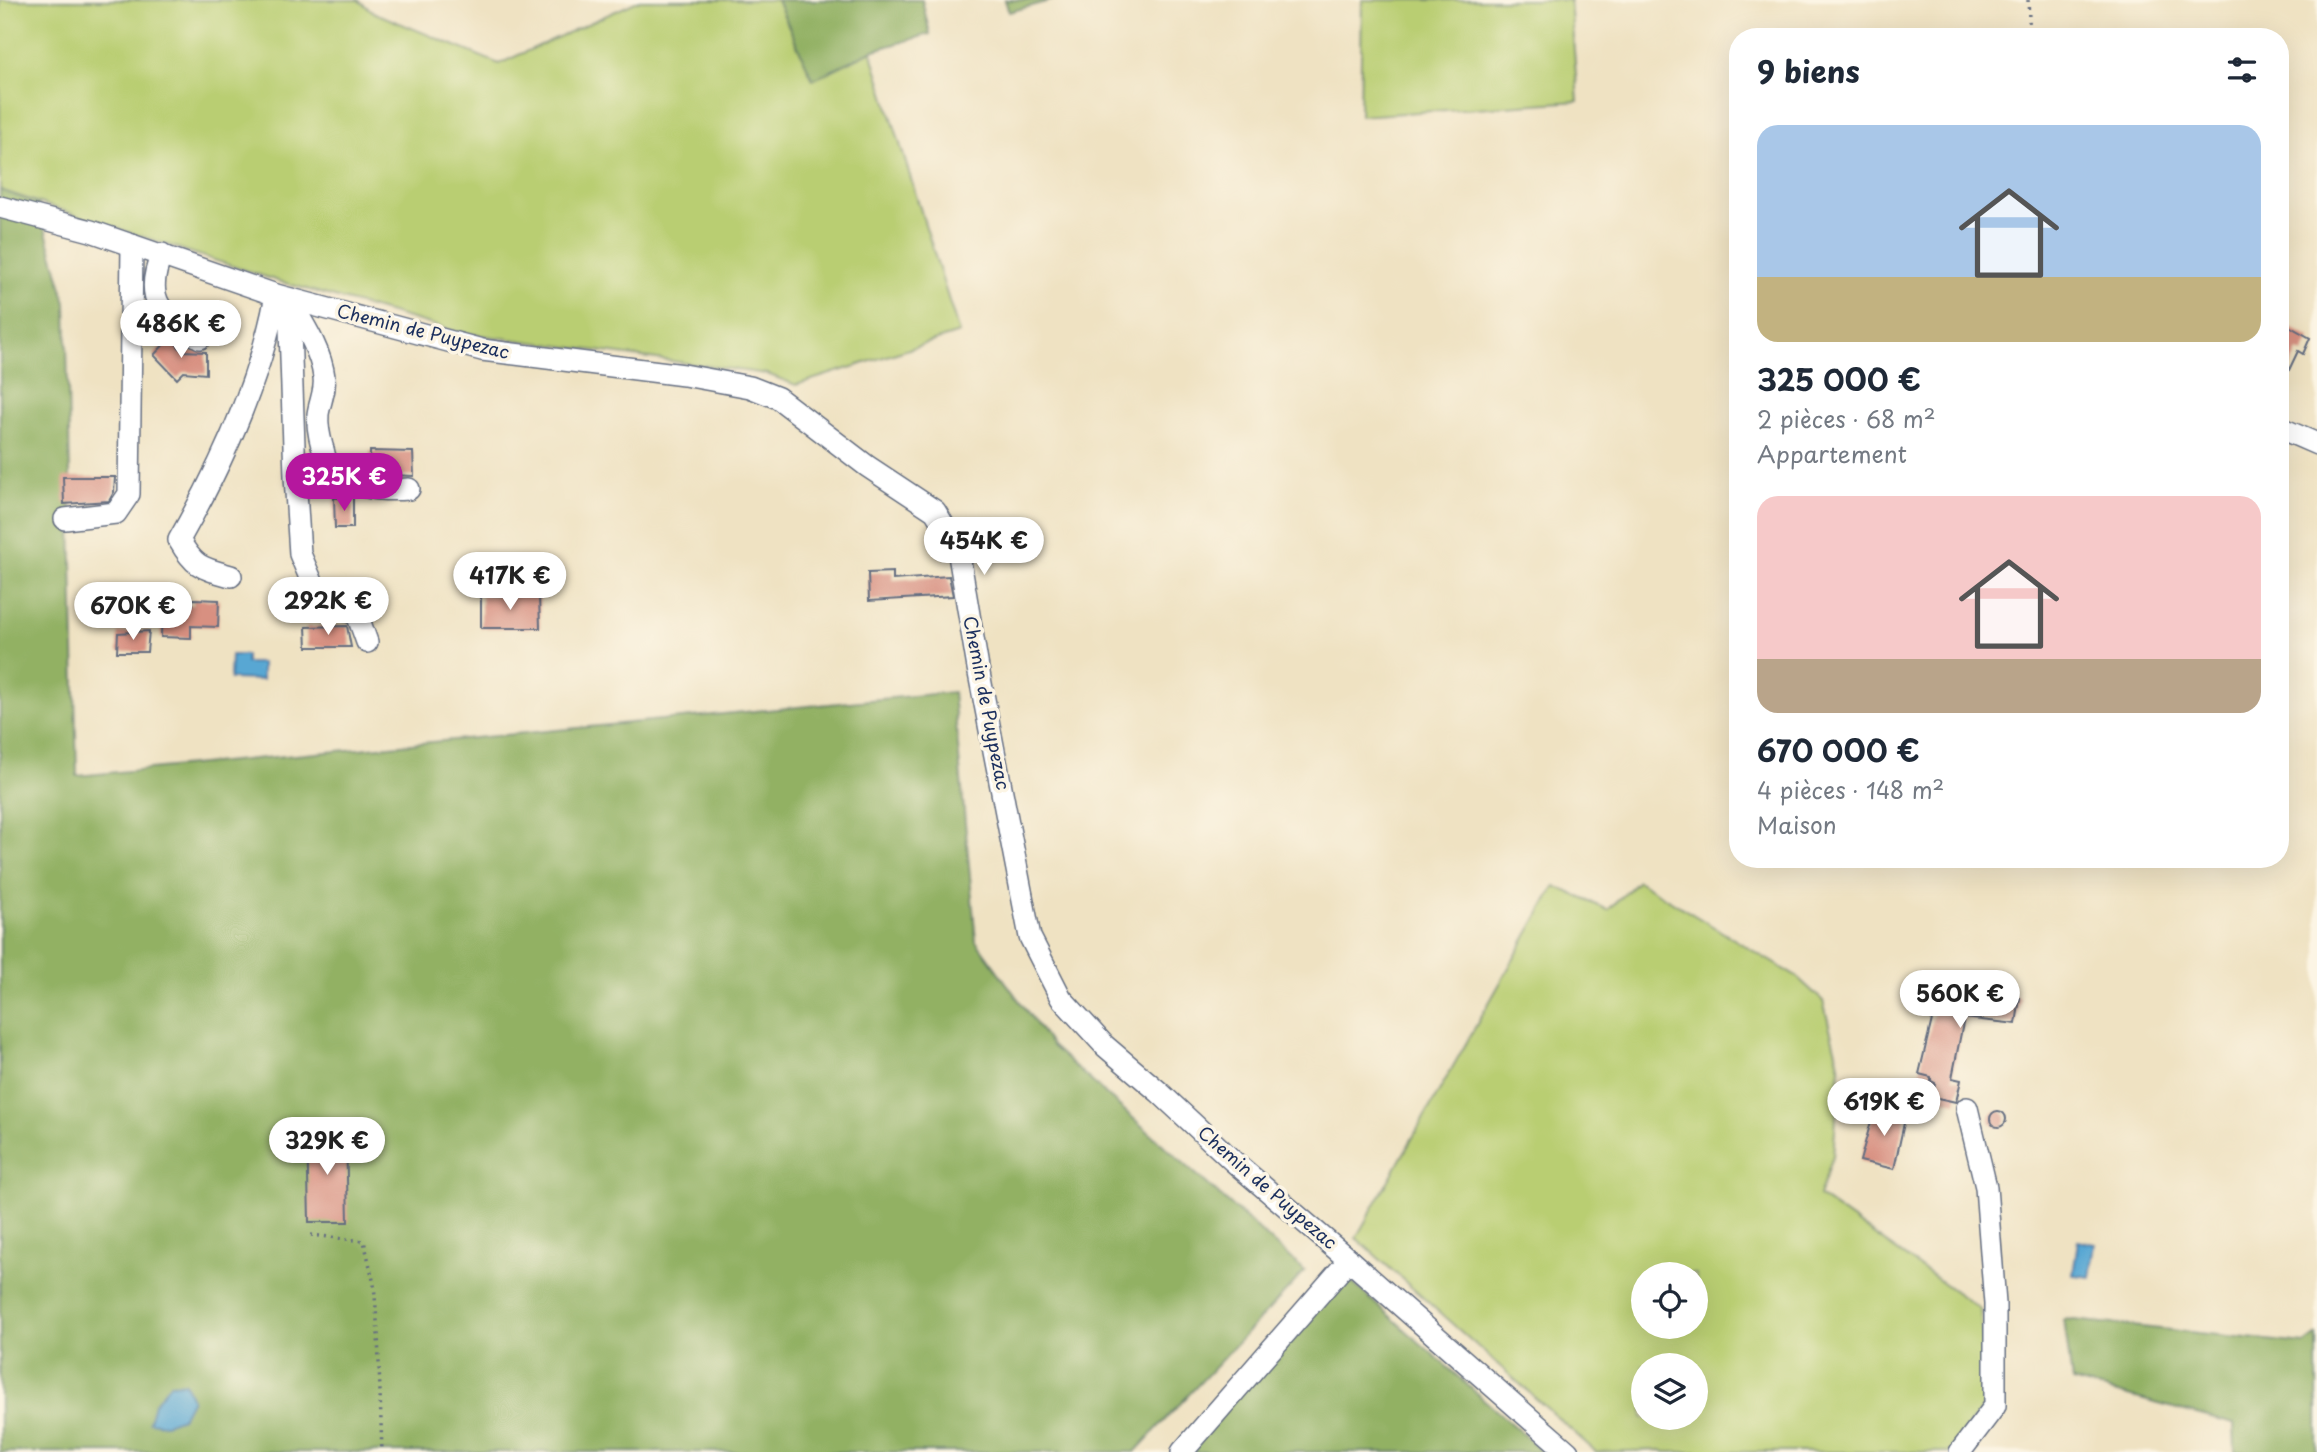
<!DOCTYPE html>
<html lang="fr">
<head>
<meta charset="utf-8">
<style>
  :root { --surface:#fff; --page:#f2f2f3; --text:#1f2937; --muted:#747a83; --accent:#b5179e }
  body { margin:0; font-family:"Playpen Sans",sans-serif; background:var(--page); color:var(--text); height:100vh; display:flex; flex-direction:column; font-size:26px; white-space:nowrap }
  * { box-sizing:border-box; margin:0 }
  p { font-size:23px; color:var(--muted) }
  .icon { flex:none; width:38px; height:38px; fill:none; stroke:currentColor; stroke-width:2; stroke-linecap:round; stroke-linejoin:round }
  .map { position:relative; flex:1; overflow:hidden }
  .panel { position:absolute; left:1729px; top:28px; width:560px; height:840px; display:flex; flex-direction:column; background:var(--surface); border-radius:28px; box-shadow:0 7px 28px #0002 }
  .panel>* { flex:none }
  .buttons { position:absolute; left:1631px; top:1262px; display:grid; gap:14px }
  .buttons a { display:grid; place-items:center; width:77px; height:77px; border-radius:50%; background:var(--surface); box-shadow:0 7px 28px #0002; font-size:35px }
  .price { position:absolute; translate:-50% -60px; padding:0 16px; border-radius:24px; background:#fff; color:#222; font-size:23px; line-height:46px; filter:drop-shadow(0 2px 4px #0008) }
  .price::after { content:''; position:absolute; left:50%; top:42px; width:21px; height:16px; margin-left:-10px; background:inherit; clip-path:polygon(0 0,100% 0,50% 100%) }
  .price.current { background:var(--accent); color:#fff }
  ul { padding:0; list-style:none }
  li { display:grid; align-content:center; gap:14px; height:371px; padding:0 28px }
  li span { display:grid; place-items:center; height:217px; border-radius:21px; color:#555 }
  li>.icon { margin-inline-start:auto }
  span .icon { width:126px; height:126px; fill:#fffc; stroke-width:1 }
  li b { font-size:30px }
  h2 { display:flex; justify-content:space-between; align-items:center; height:84px; padding:0 28px; font-size:30px }
  .map>svg:first-child { display:block }
</style>
</head>
<body>
<div class="map">
<svg width="2317" height="1452" viewBox="0 0 2317 1452">
  <rect width="100%" height="100%" fill="#fcf5e5"/>
  <filter id="ink" filterUnits="userSpaceOnUse"><feTurbulence type="fractalNoise" baseFrequency=".0143" numOctaves="2"/><feDisplacementMap in="SourceGraphic" scale="14" xChannelSelector="R" yChannelSelector="G"/><feConvolveMatrix kernelMatrix="1 2 1 2 8 2 1 2 1" color-interpolation-filters="sRGB"/></filter>
  <filter id="wash" filterUnits="userSpaceOnUse"><feTurbulence type="fractalNoise" baseFrequency=".00686" numOctaves="4" result="noise"/><feDisplacementMap in="SourceGraphic" scale="28" xChannelSelector="R" yChannelSelector="G"/><feGaussianBlur stdDeviation="1.57" result="paint"/><feColorMatrix in="noise" values="0 0 0 0 0 0 0 0 0 0 0 0 0 0 0 0 0 1.4 0 .05"/><feComposite in="paint" operator="in"/></filter>
  <g filter="url(#wash)">
    <rect width="100%" height="100%" fill="#efe2c2"/>
    <!-- green -->
    <g fill="#b9ce72" stroke="#6a7e68" stroke-width="2" fill-rule="evenodd">
      <polygon points="0,0 358,0 375,13 499,64 640,0 777,0 813,79 871,51 959,333 796,385 767,374 458,332 278,281 0,190"/>
      <polygon points="1362,0 1570,0 1578,101 1360,116"/>
      <path d="M1638,881L1798,978L1823,1001L1840,1068L1833,1156L1819,1196L1980,1309L1985,1373L1983,1407L1949,1452H1666L1661,1450L1596,1452L1356,1238L1555,886L1608,910ZM1643,1274H1696V1326H1643ZM1643,1365H1696V1418H1643Z"/>
    </g>
    <!-- forest -->
    <g fill="#92b164" stroke="#567061" stroke-width="2">
      <polygon points="777,0 922,0 930,34 871,51 813,80"/>
      <polygon points="1005,0 1053,0 1009,12"/>
      <polygon points="0,190 38,203 66,303 77,776 953,692 976,941 1052,1046 1305,1271 1135,1452 0,1452"/>
      <polygon points="1338,1270 1543,1452 1172,1452"/>
      <polygon points="2064,1319 2305,1344 2317,1335 2317,1452 2235,1452 2234,1424 2072,1381"/>
    </g>
    <!-- water -->
    <g fill="#59a7d3" stroke="#3a6b98" stroke-width="2">
      <polygon points="231,655 246,655 246,663 262,663 262,680 230,679"/>
      <polygon points="2078,1241 2095,1244 2090,1277 2073,1275"/>
      <polygon points="185,1383 192,1399 182,1418 165,1424 149,1422 154,1404 170,1384"/>
    </g>
    <g id="blocks">
      <!-- building -->
      <g fill="#d89081">
        <polygon points="2280,321 2310,338 2303,354 2298,351 2280,389"/>
        <polygon points="171,337 182,351 206,352 206,374 184,372 177,379 154,355"/>
        <polygon points="370,451 413,452 414,476 370,474"/>
        <polygon points="63,477 115,477 114,492 109,501 64,504"/>
        <polygon points="353,497 353,528 335,528 334,498"/>
        <polygon points="893,572 893,580 949,576 953,596 869,601 868,573"/>
        <polygon points="481,595 539,596 540,628 481,628"/>
        <polygon points="193,599 219,600 218,627 191,626 191,638 161,637 162,604 193,605"/>
        <polygon points="347,626 351,647 307,647 306,627"/>
        <polygon points="149,631 147,652 117,652 118,633"/>
        <polygon points="1941,982 1991,988 1992,991 2005,992 2005,996 2020,998 2016,1024 1964,1018 1952,1078 1961,1080 1956,1102 1933,1097 1935,1083 1931,1081 1931,1077 1919,1074"/>
        <polygon points="1875,1107 1906,1114 1894,1169 1860,1161"/>
        <circle cx="1998" cy="1119" r="8"/>
        <polygon points="307,1130 346,1132 348,1222 309,1222"/>
      </g>
    </g>
  </g>
  <g filter="url(#ink)">
    <use href="#blocks" fill-opacity="0" stroke="#656e81" stroke-width="2"/>
    <g fill="none" stroke-linecap="round" stroke-linejoin="round">
      <!-- minor casing -->
      <g stroke="#656e81" stroke-width="24">
        <g id="minor">
          <polyline points="0,207 91,231 276,295 482,350 684,375 750,387 778,398 867,466 935,511 958,549 978,668 1030,937 1061,998 1105,1046 1159,1092 1233,1161 1349,1260 1568,1452"/>
          <path d="M162,254C142,301 162,315 200,338"/>
          <polyline points="289,299 295,476 300,554 321,603 357,614 367,642"/>
          <path d="M291,303C304,325 321,351 324,377C326,390 320,401 318,414C317,425 319,435 322,446C324,451 324,457 327,461C340,489 383,491 409,489"/>
          <polyline points="2280,428 2317,444"/>
          <polyline points="65,519 116,513 129,494 132,245"/>
          <path d="M231,576C202,568 195,568 179,540C221,466 261,379 276,295"/>
          <polyline points="1182,1452 1349,1260"/>
          <polyline points="1960,1452 1995,1406 1995,1304 1986,1187 1967,1108"/>
        </g>
      </g>
      <!-- path -->
      <g stroke="#656e81" stroke-width="3.5" stroke-dasharray="2 5" stroke-linecap="butt">
        <polyline points="2028,0 2030,37"/>
        <polyline points="311,1235 364,1241 374,1284 378,1333 382,1452"/>
      </g>
      <!-- minor -->
      <use href="#minor" stroke="#fff" stroke-width="21"/>
    </g>
  </g>
  <g text-anchor="middle" stroke-width="7" stroke-linejoin="round" paint-order="stroke">
    <!-- street labels -->
    <g font-size="18" fill="#1b2f5e" stroke="#fcf5e5">
      <text transform="translate(423 332) rotate(14)" y="6">Chemin de Puypezac</text>
      <text transform="translate(986 703) rotate(79)" y="6">Chemin de Puypezac</text>
      <text transform="translate(1267 1188) rotate(41)" y="6">Chemin de Puypezac</text>
    </g>
  </g>
</svg>
<div class="buttons">
<a><svg class="icon" aria-label="locate" viewBox="0 0 24 24"><circle cx="12" cy="12" r="6"/><path d="M12 2v4M12 18v4M2 12h4M18 12h4"/></svg></a>
<a><svg class="icon" aria-label="layers" viewBox="0 0 24 24"><path d="M12 4l9 5-9 5-9-5zM3 14l9 5 9-5"/></svg></a>
</div>
<b class="price" style="left:181px;top:360px">486K €</b>
<b class="price current" style="left:344px;top:513px">325K €</b>
<b class="price" style="left:984px;top:577px">454K €</b>
<b class="price" style="left:510px;top:612px">417K €</b>
<b class="price" style="left:328px;top:637px">292K €</b>
<b class="price" style="left:133px;top:642px">670K €</b>
<b class="price" style="left:1960px;top:1030px">560K €</b>
<b class="price" style="left:1884px;top:1138px">619K €</b>
<b class="price" style="left:327px;top:1177px">329K €</b>
<section class="panel">
<h2>9 biens<svg class="icon" aria-label="filters" viewBox="0 0 24 24"><path d="M4 7h16M4 17h16"/><circle cx="9" cy="7" r="2"/><circle cx="15" cy="17" r="2"/></svg></h2>
<ul>
<li><span style="background:linear-gradient(#a9c7e8 70%,#c2b280 0)"><svg class="icon" aria-label="home" viewBox="0 0 24 24"><path d="M3 11l9-7 9 7M6 9v11h12V9"/></svg></span><div><b>325 000 €</b><p>2 pièces · 68 m²</p><p>Appartement</p></div></li>
<li><span style="background:linear-gradient(#f6c9c9 75%,#b9a48a 0)"><svg class="icon" aria-label="home" viewBox="0 0 24 24"><path d="M3 11l9-7 9 7M6 9v11h12V9"/></svg></span><div><b>670 000 €</b><p>4 pièces · 148 m²</p><p>Maison</p></div></li>
</ul>
</section>
</div>
</body>
</html>
